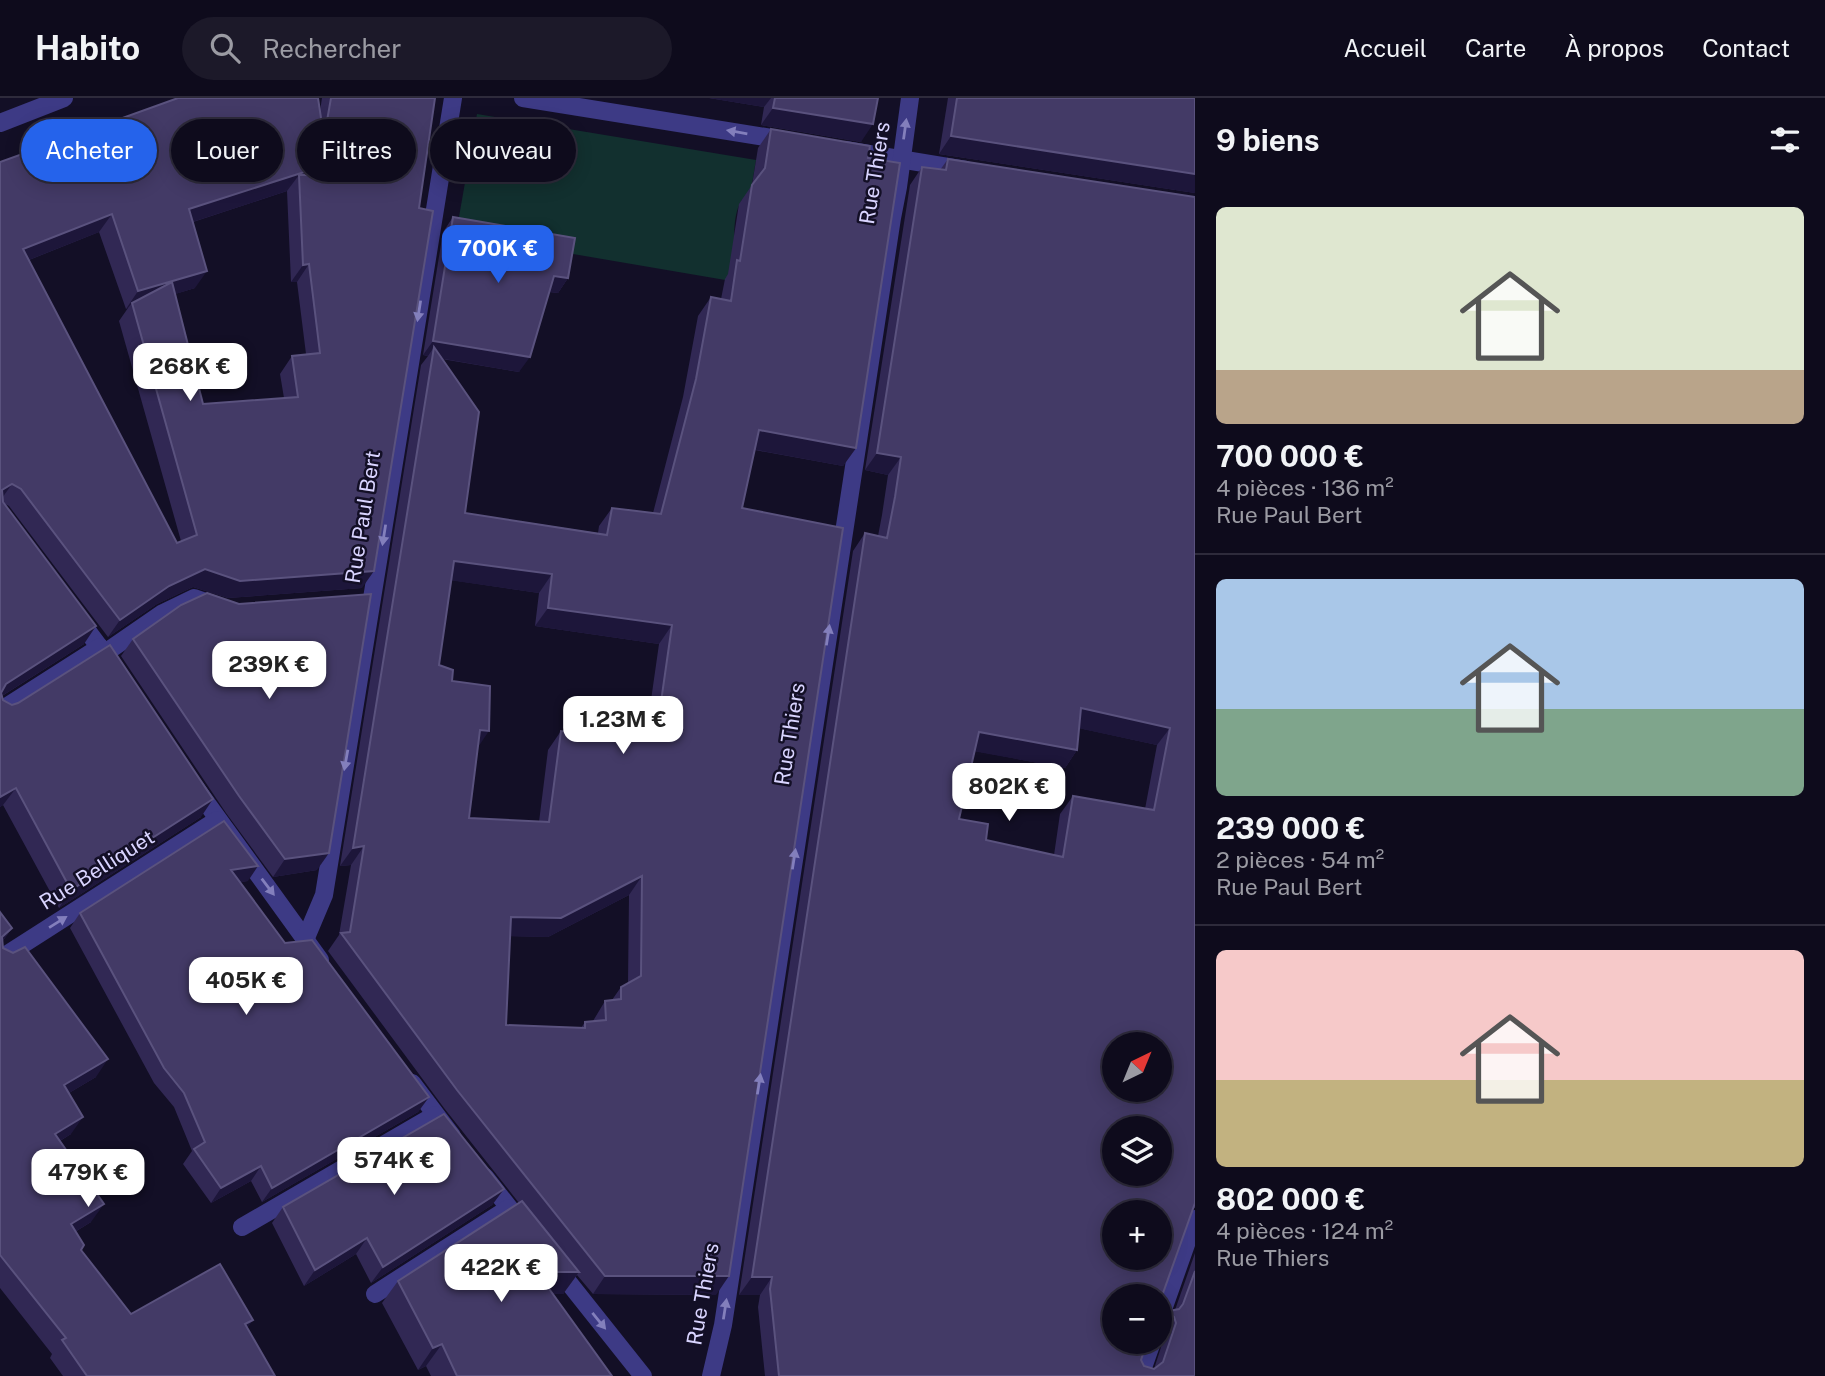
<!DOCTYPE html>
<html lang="fr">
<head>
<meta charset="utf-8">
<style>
  :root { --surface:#0e0b1c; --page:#1c1929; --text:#f1f3f6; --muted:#9b9ba3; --line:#2e2b3b; --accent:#2563eb }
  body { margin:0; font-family:"Public Sans",sans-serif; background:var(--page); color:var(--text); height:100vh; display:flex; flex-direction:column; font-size:26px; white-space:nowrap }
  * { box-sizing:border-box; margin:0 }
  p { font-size:23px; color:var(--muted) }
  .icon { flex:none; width:38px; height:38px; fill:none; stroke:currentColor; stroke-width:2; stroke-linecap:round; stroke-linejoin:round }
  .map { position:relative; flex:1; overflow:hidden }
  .side { display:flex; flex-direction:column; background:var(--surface); width:630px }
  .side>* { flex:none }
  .hud { position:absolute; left:21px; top:21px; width:665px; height:63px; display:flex; gap:14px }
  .needle { width:46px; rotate:43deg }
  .buttons { position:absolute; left:1102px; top:934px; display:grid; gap:14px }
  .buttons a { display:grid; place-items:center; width:70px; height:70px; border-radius:50%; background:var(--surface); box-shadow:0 4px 18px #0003,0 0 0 2px var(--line); font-size:35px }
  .price { position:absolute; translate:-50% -60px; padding:0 16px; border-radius:14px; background:#fff; color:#222; font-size:23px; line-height:46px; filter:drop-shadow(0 2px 4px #0008) }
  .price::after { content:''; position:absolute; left:50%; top:42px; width:21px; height:16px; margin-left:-10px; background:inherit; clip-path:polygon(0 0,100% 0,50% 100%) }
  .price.current { background:var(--accent); color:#fff }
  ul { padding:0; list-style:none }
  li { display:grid; align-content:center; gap:14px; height:371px; padding:0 21px }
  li+li { border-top:2px solid var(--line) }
  li span { display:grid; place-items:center; height:217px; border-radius:10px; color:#555 }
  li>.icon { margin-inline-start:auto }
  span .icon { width:126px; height:126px; fill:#fffc; stroke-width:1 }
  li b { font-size:30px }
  h2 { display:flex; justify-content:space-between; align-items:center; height:84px; padding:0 21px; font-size:30px }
  .pill { padding:0 24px; border-radius:32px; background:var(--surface); box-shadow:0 4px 18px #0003,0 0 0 2px var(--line); font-size:24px; line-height:63px }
  .pill.current { background:var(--accent); color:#fff }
  header { display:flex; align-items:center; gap:42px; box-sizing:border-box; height:98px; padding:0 35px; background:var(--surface); border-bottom:2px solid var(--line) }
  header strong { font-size:33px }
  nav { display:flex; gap:38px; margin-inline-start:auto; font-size:24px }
  .search { width:490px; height:63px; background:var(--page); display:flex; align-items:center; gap:18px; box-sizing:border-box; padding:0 24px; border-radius:38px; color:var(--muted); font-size:26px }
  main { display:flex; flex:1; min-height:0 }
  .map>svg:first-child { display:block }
</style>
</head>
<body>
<header>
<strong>Habito</strong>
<div class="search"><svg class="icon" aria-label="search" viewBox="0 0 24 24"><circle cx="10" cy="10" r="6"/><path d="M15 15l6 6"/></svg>Rechercher</div>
<nav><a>Accueil</a><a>Carte</a><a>À propos</a><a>Contact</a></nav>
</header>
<main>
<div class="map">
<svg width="1195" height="1278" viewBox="0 0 1195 1278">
  <rect width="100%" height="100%" fill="#130f26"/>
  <!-- green -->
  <path fill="#12302f" d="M477,16L756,62L749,104L742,102C729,120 736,162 737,184L456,136Z"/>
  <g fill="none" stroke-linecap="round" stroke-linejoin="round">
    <!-- street -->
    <g stroke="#3d3a85" stroke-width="18">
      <polyline points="523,0 790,43"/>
      <polyline points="0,25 64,0"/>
      <polyline points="845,52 966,72"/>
      <polyline points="77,519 115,570"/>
      <polyline points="105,555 163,515 194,500 217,508"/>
      <polyline points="0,613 100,549"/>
      <polyline points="195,689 320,862"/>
      <polyline points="305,842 324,797 453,0"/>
      <polyline points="0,861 217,722"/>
      <polyline points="412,985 452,1038"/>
      <polyline points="485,1079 524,1129"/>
      <polyline points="242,1129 435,1017"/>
      <polyline points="557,1170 643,1278"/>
      <polyline points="375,1196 509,1110"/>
      <polyline points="1160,1220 1195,1121"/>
      <polyline points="711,1278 723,1227 892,120 898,89 910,0"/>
      <polyline points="1140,1278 1152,1244"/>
    </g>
  </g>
  <!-- wall -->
  <g fill="#312854" fill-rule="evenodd">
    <path d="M322,0H435L362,490L228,500L193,489L157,506L108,539L9,408L5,406L84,546L2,598L3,602L201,719L59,810L3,707L0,709V64L320,13ZM287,93L291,184H297L306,256L292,258L280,276L284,300L203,306L175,196L195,190L193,124ZM99,134L126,211L128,210L119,223L181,443L177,445L29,162Z"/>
    <polygon points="709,0 878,0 861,44 761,27 764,9"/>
    <polygon points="948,0 1195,0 1195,95 939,56"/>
    <path d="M771,31L868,60L856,350L843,368L755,352L742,410L716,1197L593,1196L577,1177L563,1196H553L612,1278H431L426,1268L418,1272L382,1205L398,1183L519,1105L444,1010L328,853L339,837L351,767L340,768L421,267L428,258L423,257L443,134L453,119L568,180L558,195L549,194L519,274L442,261L465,415L598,435L599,428L612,410L653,415L683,299L698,218L711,199L721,201L725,181L728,176L739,106L752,87L758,50ZM451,482L539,495L535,528L659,546L650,609L635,607L622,626L620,640L561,633L548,652L539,724L469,720L478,650L452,583L439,567ZM629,797L628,885L621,889L612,902L605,903L593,923L585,924L581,930L506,927L510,838L548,839Z"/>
    <path d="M948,61L1195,99V1110H1193L1162,1198L1163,1209L1169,1213L1175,1212L1195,1155V1278H765L758,1209L760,1197H739L853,453L865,435L878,438L882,417L888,377L865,372L910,87L922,69L940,72ZM1079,630L1157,647L1145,711L1073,698L1060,716L1054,757L986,742L959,721L975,653L1065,670L1077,652ZM1160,1199V1237L1163,1243L1154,1271L1144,1268L1141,1262Z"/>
    <polygon points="239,506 317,772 273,779 226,715 121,558 133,541"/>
    <polygon points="224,723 248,783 240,784 285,845 429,999 418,1014 262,1104 251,1083 211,1105 183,1066 192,1053 174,1009 154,985 70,830 80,815"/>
    <polygon points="0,814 12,830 2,844 3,850 96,979 69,995 71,1036 60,1043 91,1124 75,1134 81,1152 131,1216 247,1230 275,1278 63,1278 50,1260 52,1256 0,1190"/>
    <polygon points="504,1091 492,1107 371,1185 356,1156 304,1188 272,1125 283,1109"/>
  </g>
  <!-- shaded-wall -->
  <g fill="#1d163a">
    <polygon points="709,0 771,0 764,9"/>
    <polygon points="773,10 873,26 861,44 761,27"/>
    <polygon points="951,38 1195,76 1195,95 939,56"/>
    <polygon points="320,69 307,86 299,77 287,93 177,129 189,111"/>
    <polygon points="112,116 99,134 11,169 23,151"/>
    <polygon points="309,166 297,184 291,184 303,167"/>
    <polygon points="207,173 195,190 133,209 132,205 128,210 126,211 138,193"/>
    <polygon points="554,178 568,180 558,195 543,193"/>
    <polygon points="433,243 530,259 519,274 433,259 434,249 428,258 423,257"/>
    <polygon points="759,332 856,350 843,368 746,350"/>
    <polygon points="877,355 901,359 888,377 865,372"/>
    <polygon points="12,386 0,403 2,392"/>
    <polygon points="454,463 552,476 539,495 441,481"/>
    <polygon points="205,471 374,473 362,490 228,500 193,489 157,506 108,539 120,522 169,488"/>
    <polygon points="548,510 672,527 659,546 535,528"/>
    <polygon points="96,528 84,546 0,599 0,595 6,586"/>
    <polygon points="1081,610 1170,630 1157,647 1068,628"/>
    <polygon points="480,632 489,633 476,652"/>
    <polygon points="979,634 1077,652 1065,670 967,652"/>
    <polygon points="16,690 3,707 0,709 0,699"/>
    <polygon points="213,701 201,719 59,810 71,792"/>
    <polygon points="364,748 351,767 340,768 353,750"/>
    <polygon points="329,755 317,772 273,779 285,761"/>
    <polygon points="258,768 248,783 221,787 231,772"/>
    <polygon points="642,778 629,797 548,839 498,838 511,819"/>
    <polygon points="12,830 0,847 2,839"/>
    <polygon points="108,961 96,979 52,1005 64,987"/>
    <polygon points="429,999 418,1014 262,1104 272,1090"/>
    <polygon points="83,1019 71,1036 43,1053 55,1036"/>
    <polygon points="261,1068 251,1083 211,1105 221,1090"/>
    <polygon points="504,1091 492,1107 371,1185 383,1169"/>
    <polygon points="104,1106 91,1124 58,1144 71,1126"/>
    <polygon points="367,1140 356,1156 304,1188 315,1172"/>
    <polygon points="537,1174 579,1174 563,1196 522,1196"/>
    <polygon points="605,1178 729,1178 716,1197 593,1196"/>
    <polygon points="752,1179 772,1179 760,1197 739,1197"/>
    <polygon points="1162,1215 1168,1215 1160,1226 1160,1216"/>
    <polygon points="253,1222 241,1239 245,1226"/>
    <polygon points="442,1246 426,1268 418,1272 433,1250"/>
  </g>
  <!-- building -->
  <g fill="#433a66" stroke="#5a527e" stroke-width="2" fill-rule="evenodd">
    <path d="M178,0H318L324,40L331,0H435L419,110L433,113L374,473L240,483L205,471L169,488L120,522L21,391L12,386L2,392L3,404L96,528L6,586L1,595L3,602L12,607L18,605L110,547L213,701L71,792L16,690L0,699V64ZM320,69L318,77H299L303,167L309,166L320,255L292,258L298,299L203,306L172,184L132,205L197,437L177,445L23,151L112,116L138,193L207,173L189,111Z"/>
    <polygon points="775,0 878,0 873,26 773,10"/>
    <polygon points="957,0 1195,0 1195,76 951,38"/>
    <path d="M771,31L870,48L868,60L900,65L856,350L759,332L742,410L843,430L729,1178H605L457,992L341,835L350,834L364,748L353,750L434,249L479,314L465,415L607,437L612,410L661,416L696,281L711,199L731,203L737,162L740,163L752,87L765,70ZM454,463L552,476L548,510L672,527L660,611L635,607L630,641L561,633L549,724L469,720L480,632L489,633L490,588L452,583L453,572L439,567ZM642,778L641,878L621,889V901L605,903L606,922L585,924V930L506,927L511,819L561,820Z"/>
    <path d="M948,61L1195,99V1105L1162,1198L1163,1209L1169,1213L1179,1211L1183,1206L1195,1173V1278H779L770,1191L772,1179H752L865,435L887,440L895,399L901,359L877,355L922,69L946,72ZM1081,610L1170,630L1154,712L1073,698L1063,759L986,742L988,726L959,721L979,634L1077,652ZM1115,947H1160V992H1115ZM1115,1031H1160V1076H1115ZM1115,1115H1160V1160H1115ZM1115,1199H1160V1216L1162,1215H1168L1174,1219L1176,1225L1163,1264L1154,1271L1144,1268L1141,1262L1147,1244H1115Z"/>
    <polygon points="453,119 575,140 568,180 554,178 530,259 433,243"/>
    <polygon points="207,495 239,506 371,496 329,755 285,761 239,698 133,541 181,507"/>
    <polygon points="224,723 258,768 231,772 285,845 312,842 429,999 272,1090 261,1068 221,1090 194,1051 205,1044 184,995 164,970 80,815"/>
    <polygon points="0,814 12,830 2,839 3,850 13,855 25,849 108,961 64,987 83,1019 55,1036 104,1106 71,1126 84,1147 81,1152 131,1216 220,1166 253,1222 245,1226 275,1278 87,1278 62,1242 66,1240 0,1157"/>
    <polygon points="444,1016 504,1091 383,1169 367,1140 315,1172 283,1109"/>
    <polygon points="522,1103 579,1174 537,1174 612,1278 457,1278 442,1246 433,1250 398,1183"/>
  </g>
  <!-- one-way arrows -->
  <defs><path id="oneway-solid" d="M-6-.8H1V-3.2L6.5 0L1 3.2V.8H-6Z" transform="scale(1.75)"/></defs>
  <g fill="#837fbc">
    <use href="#oneway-solid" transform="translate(905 31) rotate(-82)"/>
    <use href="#oneway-solid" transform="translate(737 34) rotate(-170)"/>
    <use href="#oneway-solid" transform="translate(419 213) rotate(99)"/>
    <use href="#oneway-solid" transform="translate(384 437) rotate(99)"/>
    <use href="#oneway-solid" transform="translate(828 537) rotate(-81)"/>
    <use href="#oneway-solid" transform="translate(346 662) rotate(100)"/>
    <use href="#oneway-solid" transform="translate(794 761) rotate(-81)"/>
    <use href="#oneway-solid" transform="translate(268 789) rotate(53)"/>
    <use href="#oneway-solid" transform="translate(58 824) rotate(-32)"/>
    <use href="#oneway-solid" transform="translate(759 986) rotate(-81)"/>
    <use href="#oneway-solid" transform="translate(725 1211) rotate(-81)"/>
    <use href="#oneway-solid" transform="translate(599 1223) rotate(51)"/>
  </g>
  <g text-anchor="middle" stroke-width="5" stroke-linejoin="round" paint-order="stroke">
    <!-- street labels -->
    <g font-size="21" fill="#d9d4ff" stroke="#130f26">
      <text transform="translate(875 75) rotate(-81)" y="7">Rue Thiers</text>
      <text transform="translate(363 419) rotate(-81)" y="7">Rue Paul Bert</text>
      <text transform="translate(790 636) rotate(-81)" y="7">Rue Thiers</text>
      <text transform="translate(97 772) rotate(-32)" y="7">Rue Belliquet</text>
      <text transform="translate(703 1196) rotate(-80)" y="7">Rue Thiers</text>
    </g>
  </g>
</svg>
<div class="buttons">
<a><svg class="needle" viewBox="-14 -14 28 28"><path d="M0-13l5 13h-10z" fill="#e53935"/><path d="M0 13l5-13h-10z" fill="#9b9ba3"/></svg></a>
<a><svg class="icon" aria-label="layers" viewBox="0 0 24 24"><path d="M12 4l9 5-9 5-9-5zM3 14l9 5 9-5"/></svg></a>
<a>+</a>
<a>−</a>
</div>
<b class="price current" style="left:498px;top:187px">700K €</b>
<b class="price" style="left:190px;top:305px">268K €</b>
<b class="price" style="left:269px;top:603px">239K €</b>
<b class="price" style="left:623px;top:658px">1.23M €</b>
<b class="price" style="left:1009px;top:725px">802K €</b>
<b class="price" style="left:246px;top:919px">405K €</b>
<b class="price" style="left:394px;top:1099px">574K €</b>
<b class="price" style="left:88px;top:1111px">479K €</b>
<b class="price" style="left:501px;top:1206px">422K €</b>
<div class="hud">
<a class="pill current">Acheter</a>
<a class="pill">Louer</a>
<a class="pill">Filtres</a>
<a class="pill">Nouveau</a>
</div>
</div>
<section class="side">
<h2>9 biens<svg class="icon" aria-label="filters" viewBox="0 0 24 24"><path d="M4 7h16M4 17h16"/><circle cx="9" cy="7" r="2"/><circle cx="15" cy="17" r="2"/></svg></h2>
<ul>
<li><span style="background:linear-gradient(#dfe7d0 75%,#b9a48a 0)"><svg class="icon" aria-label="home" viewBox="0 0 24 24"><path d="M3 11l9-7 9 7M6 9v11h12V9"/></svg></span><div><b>700 000 €</b><p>4 pièces · 136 m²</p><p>Rue Paul Bert</p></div></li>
<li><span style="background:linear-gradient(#a9c7e8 60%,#7fa58c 0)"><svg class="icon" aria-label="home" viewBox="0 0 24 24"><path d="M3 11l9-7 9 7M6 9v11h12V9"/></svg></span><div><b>239 000 €</b><p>2 pièces · 54 m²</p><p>Rue Paul Bert</p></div></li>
<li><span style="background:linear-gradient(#f6c9c9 60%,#c2b280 0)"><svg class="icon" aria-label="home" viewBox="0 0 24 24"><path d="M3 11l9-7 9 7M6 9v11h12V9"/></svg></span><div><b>802 000 €</b><p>4 pièces · 124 m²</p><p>Rue Thiers</p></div></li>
</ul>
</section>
</main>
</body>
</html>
